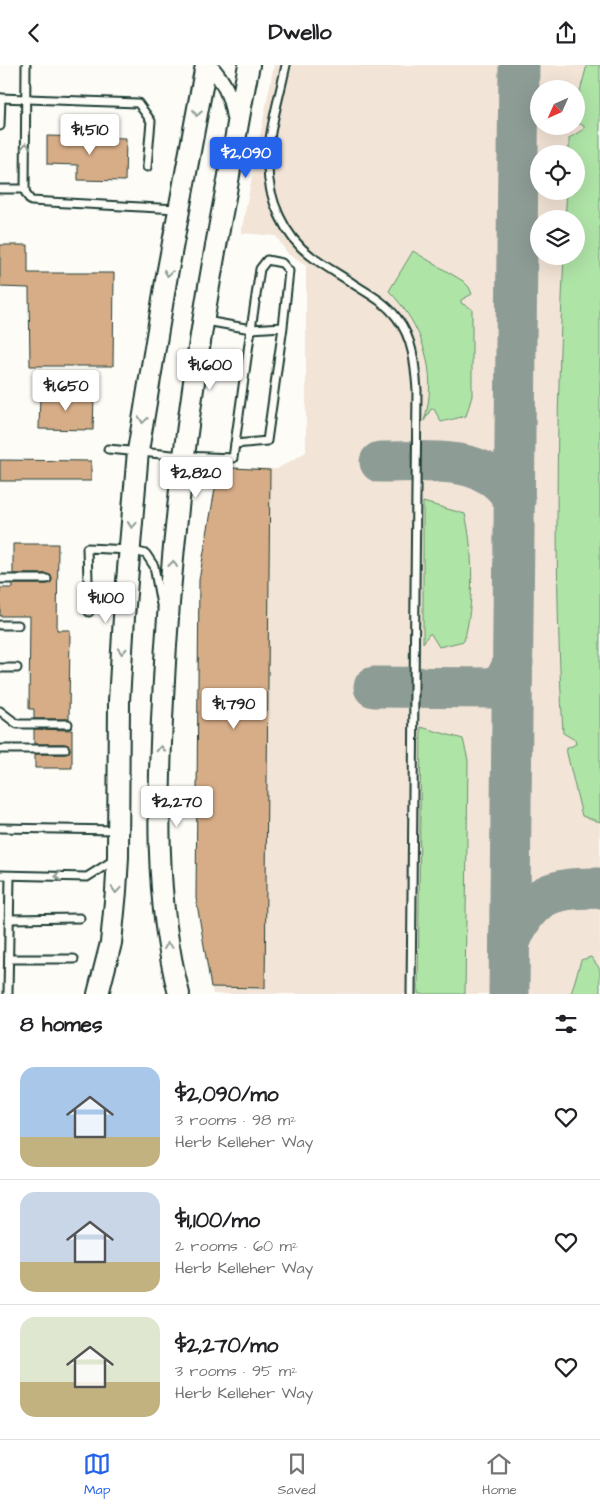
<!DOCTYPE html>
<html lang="en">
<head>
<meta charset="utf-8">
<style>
  :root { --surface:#fff; --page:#f6f6f6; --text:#202124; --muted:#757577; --line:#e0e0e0; --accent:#2563eb }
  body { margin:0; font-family:"Architects Daughter",sans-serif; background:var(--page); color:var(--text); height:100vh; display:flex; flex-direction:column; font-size:19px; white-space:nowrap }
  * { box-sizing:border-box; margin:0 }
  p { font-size:16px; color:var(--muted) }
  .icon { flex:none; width:28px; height:28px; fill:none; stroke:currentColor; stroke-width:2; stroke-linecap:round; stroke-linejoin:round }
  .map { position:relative; height:929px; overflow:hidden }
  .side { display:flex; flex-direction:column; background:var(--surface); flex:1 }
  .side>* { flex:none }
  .needle { width:32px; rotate:225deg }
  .tools { position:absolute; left:530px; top:15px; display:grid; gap:10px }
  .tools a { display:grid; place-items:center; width:55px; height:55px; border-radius:50%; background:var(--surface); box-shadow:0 5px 20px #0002; font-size:25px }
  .price { position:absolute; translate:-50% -42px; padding:0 11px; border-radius:5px; background:#fff; color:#222; font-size:16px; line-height:32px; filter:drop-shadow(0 1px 2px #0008) }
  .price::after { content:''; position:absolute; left:50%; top:30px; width:15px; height:11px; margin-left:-8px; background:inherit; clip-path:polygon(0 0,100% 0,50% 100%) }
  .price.on { background:var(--accent); color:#fff }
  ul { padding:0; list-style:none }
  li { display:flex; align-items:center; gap:15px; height:125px; padding:0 20px }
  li+li { border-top:1px solid var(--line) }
  li span { display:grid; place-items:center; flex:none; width:140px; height:100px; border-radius:15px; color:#555 }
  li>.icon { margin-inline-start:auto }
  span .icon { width:60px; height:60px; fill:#fffc; stroke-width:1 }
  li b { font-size:21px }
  h2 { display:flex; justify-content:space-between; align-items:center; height:60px; padding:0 20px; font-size:21px }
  header { display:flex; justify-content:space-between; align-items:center; height:65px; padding:0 20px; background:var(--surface); font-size:22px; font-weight:800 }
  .tabs { display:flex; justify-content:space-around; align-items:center; height:70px; border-top:1px solid var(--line); background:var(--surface); font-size:14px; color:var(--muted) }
  .tabs a { display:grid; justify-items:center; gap:2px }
  .tabs .on { color:var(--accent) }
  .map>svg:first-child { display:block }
</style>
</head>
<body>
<header><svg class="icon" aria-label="back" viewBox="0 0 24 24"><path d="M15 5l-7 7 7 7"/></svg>Dwello<svg class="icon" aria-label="share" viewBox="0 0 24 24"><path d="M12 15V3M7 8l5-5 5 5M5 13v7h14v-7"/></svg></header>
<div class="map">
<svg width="600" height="929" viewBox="0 0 600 929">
  <rect width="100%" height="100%" fill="#fdfcf7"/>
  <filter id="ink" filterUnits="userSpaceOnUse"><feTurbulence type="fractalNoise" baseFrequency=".02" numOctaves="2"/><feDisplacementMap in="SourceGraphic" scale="10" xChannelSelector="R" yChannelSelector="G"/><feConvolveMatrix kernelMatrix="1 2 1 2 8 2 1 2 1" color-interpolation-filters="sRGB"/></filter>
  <g filter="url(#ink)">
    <!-- built -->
    <path fill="#f2e4d6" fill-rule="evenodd" d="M274,0H600V929H213L196,833L199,515L215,424V402L277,404L306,387V201L288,189L276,171L241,168ZM539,24H576V61H539ZM539,89H576V126H539ZM539,154H576V191H539Z"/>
    <!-- green -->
    <g fill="#afe4a7" stroke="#67906e">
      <path d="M587,0H600V757L582,751L566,684L576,679L575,675L563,668C554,510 556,350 564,191H576V154H565L567,126H576V89H569V73L584,64V61L576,57V41Z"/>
      <path d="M413,186L463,216L469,222L472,229L461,235V238L472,244V331L466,351L441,357L434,344H431L424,356C439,308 423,261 389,226Z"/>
      <path d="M423,437L465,449C474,485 474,541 464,576L439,582L431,569H429L423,578Z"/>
      <polygon points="421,662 463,674 468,695 465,929 418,929"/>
      <polygon points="591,892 600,904 600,929 571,929 581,895"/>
    </g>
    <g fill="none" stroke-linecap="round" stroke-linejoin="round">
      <!-- taxiway -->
      <g stroke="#8e9c96" stroke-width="41">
        <path d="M380,397C418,397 475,390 503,420C508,425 511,431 515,436"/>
        <polyline points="374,622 495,623 507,612 513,598"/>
        <path d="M510,877C529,829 552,822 600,823"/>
        <polyline points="509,929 519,0"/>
      </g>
    </g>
    <!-- building -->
    <g fill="#d7ad88" stroke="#1f3d34">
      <polygon points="47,71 126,73 125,116 78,115 78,100 47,99"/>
      <polygon points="0,180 28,180 28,208 114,208 113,301 30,301 29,223 0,222"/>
      <polygon points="40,329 94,331 93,365 39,364"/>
      <polygon points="0,395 91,396 91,416 0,416"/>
      <polygon points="215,402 270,405 265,923 211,922 196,833 199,515 215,424"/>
      <polygon points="13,479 58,479 57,565 70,565 69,654 34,654 34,644 29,644 30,551 0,551 0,523 13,523 13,519 47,519 51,517 52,514 47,509 13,509"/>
      <polygon points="34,664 72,665 72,703 35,703 35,689 65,689 69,687 70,684 65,679 34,679"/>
    </g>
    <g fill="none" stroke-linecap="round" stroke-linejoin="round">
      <!-- service casing -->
      <g stroke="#1f3d34" stroke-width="11">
        <g id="service">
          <polyline points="26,0 25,124 26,129 31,136 177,144"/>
          <path d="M286,0C280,30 267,71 268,101C268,134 284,171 311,191C325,202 341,210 355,220C371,230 386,238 397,253C413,273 415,300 417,325L411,929"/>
          <polyline points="0,33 138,38 151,56 147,102"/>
          <polyline points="0,61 1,33"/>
          <polyline points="0,124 25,124"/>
          <polyline points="235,379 267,376 283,262 289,206 282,198 267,195 260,204 251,264 283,262"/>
          <polyline points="108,384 183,391 233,393 251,264 206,256"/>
          <polyline points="0,514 47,514"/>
          <polyline points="89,547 87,483 130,485 146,489 154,501 161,540"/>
          <polyline points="0,560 18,560"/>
          <polyline points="0,603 17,603"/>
          <polyline points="0,646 17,659 68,659"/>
          <polyline points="0,684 65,684"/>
          <polyline points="0,763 117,765"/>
          <polyline points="0,810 87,812 114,795"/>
          <polyline points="10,854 80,853"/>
          <polyline points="9,894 74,894"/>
          <polyline points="8,929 10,811"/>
        </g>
      </g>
      <!-- minor casing -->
      <g stroke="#1f3d34" stroke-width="18">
        <path id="minor" d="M209,0C224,16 231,31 234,53"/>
      </g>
      <!-- secondary casing -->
      <g stroke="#1f3d34" stroke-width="24">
        <g id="secondary">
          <polyline points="98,929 111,878 116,826 118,792 119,636 124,552 138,386 167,210 206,0"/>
          <path d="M179,929C154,833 158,732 163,634C171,460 195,287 228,116C235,77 241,38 249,0"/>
        </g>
      </g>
      <!-- service -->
      <use href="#service" stroke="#fdfcf7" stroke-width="7"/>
      <!-- minor -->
      <use href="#minor" stroke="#fdfcf7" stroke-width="14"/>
      <!-- secondary -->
      <use href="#secondary" stroke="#fdfcf7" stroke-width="20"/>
    </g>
    <!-- one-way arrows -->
    <defs><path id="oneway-chevron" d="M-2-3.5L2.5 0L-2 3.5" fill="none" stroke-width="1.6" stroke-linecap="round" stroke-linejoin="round" transform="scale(1.25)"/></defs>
    <g stroke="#8e9c96">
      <use href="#oneway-chevron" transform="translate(197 48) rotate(101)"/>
      <use href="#oneway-chevron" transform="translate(26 81) rotate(-90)"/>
      <use href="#oneway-chevron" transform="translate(168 208) rotate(100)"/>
      <use href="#oneway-chevron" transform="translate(143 355) rotate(98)"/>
      <use href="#oneway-chevron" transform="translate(132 460) rotate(95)"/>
      <use href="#oneway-chevron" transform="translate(173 499) rotate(-84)"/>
      <use href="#oneway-chevron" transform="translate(122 586) rotate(93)"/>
      <use href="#oneway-chevron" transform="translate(161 684) rotate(-87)"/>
      <use href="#oneway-chevron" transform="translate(58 811) rotate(-179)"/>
      <use href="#oneway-chevron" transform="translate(116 825) rotate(94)"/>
      <use href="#oneway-chevron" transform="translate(168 881) rotate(-98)"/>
    </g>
  </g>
</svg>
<div class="tools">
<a><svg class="needle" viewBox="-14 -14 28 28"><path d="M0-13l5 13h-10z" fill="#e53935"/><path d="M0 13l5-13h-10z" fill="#757577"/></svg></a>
<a><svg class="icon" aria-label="locate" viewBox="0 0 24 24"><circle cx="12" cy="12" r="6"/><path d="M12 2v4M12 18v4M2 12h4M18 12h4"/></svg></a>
<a><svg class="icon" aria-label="layers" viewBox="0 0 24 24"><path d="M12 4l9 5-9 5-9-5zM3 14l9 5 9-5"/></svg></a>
</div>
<b class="price" style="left:90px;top:91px">$1,510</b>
<b class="price on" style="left:246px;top:114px">$2,090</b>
<b class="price" style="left:210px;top:326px">$1,600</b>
<b class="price" style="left:66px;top:347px">$1,650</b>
<b class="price" style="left:196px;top:434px">$2,820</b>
<b class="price" style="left:106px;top:559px">$1,100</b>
<b class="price" style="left:234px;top:665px">$1,790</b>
<b class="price" style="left:177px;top:763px">$2,270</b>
</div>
<section class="side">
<h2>8 homes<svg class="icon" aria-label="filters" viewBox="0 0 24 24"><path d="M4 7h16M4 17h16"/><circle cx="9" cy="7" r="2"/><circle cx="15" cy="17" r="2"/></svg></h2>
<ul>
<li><span style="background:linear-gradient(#a9c7e8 70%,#c2b280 0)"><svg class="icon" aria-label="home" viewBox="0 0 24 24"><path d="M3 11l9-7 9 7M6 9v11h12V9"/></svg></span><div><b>$2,090/mo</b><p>3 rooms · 98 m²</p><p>Herb Kelleher Way</p></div><svg class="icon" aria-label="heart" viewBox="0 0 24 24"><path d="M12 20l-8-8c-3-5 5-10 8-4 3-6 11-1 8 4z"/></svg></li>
<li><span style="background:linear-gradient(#c9d6e8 70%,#c2b280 0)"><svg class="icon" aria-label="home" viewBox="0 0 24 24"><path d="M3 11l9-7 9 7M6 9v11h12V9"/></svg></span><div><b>$1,100/mo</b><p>2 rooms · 60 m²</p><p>Herb Kelleher Way</p></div><svg class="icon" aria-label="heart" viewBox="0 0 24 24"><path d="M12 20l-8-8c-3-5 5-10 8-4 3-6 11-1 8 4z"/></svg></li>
<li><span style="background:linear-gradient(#dfe7d0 65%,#c2b280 0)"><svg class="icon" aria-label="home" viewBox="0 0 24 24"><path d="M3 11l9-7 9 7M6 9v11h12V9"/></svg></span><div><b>$2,270/mo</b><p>3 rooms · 95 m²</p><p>Herb Kelleher Way</p></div><svg class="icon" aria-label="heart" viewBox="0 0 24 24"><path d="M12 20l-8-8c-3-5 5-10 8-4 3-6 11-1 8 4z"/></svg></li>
</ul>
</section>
<nav class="tabs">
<a class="on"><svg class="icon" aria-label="map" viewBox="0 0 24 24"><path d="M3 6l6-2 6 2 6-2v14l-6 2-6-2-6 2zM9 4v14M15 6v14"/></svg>Map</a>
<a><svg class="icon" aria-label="saved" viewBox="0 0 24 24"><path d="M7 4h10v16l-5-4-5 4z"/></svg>Saved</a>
<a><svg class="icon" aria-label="home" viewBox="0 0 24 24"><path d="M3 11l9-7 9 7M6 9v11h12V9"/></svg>Home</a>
</nav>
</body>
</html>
